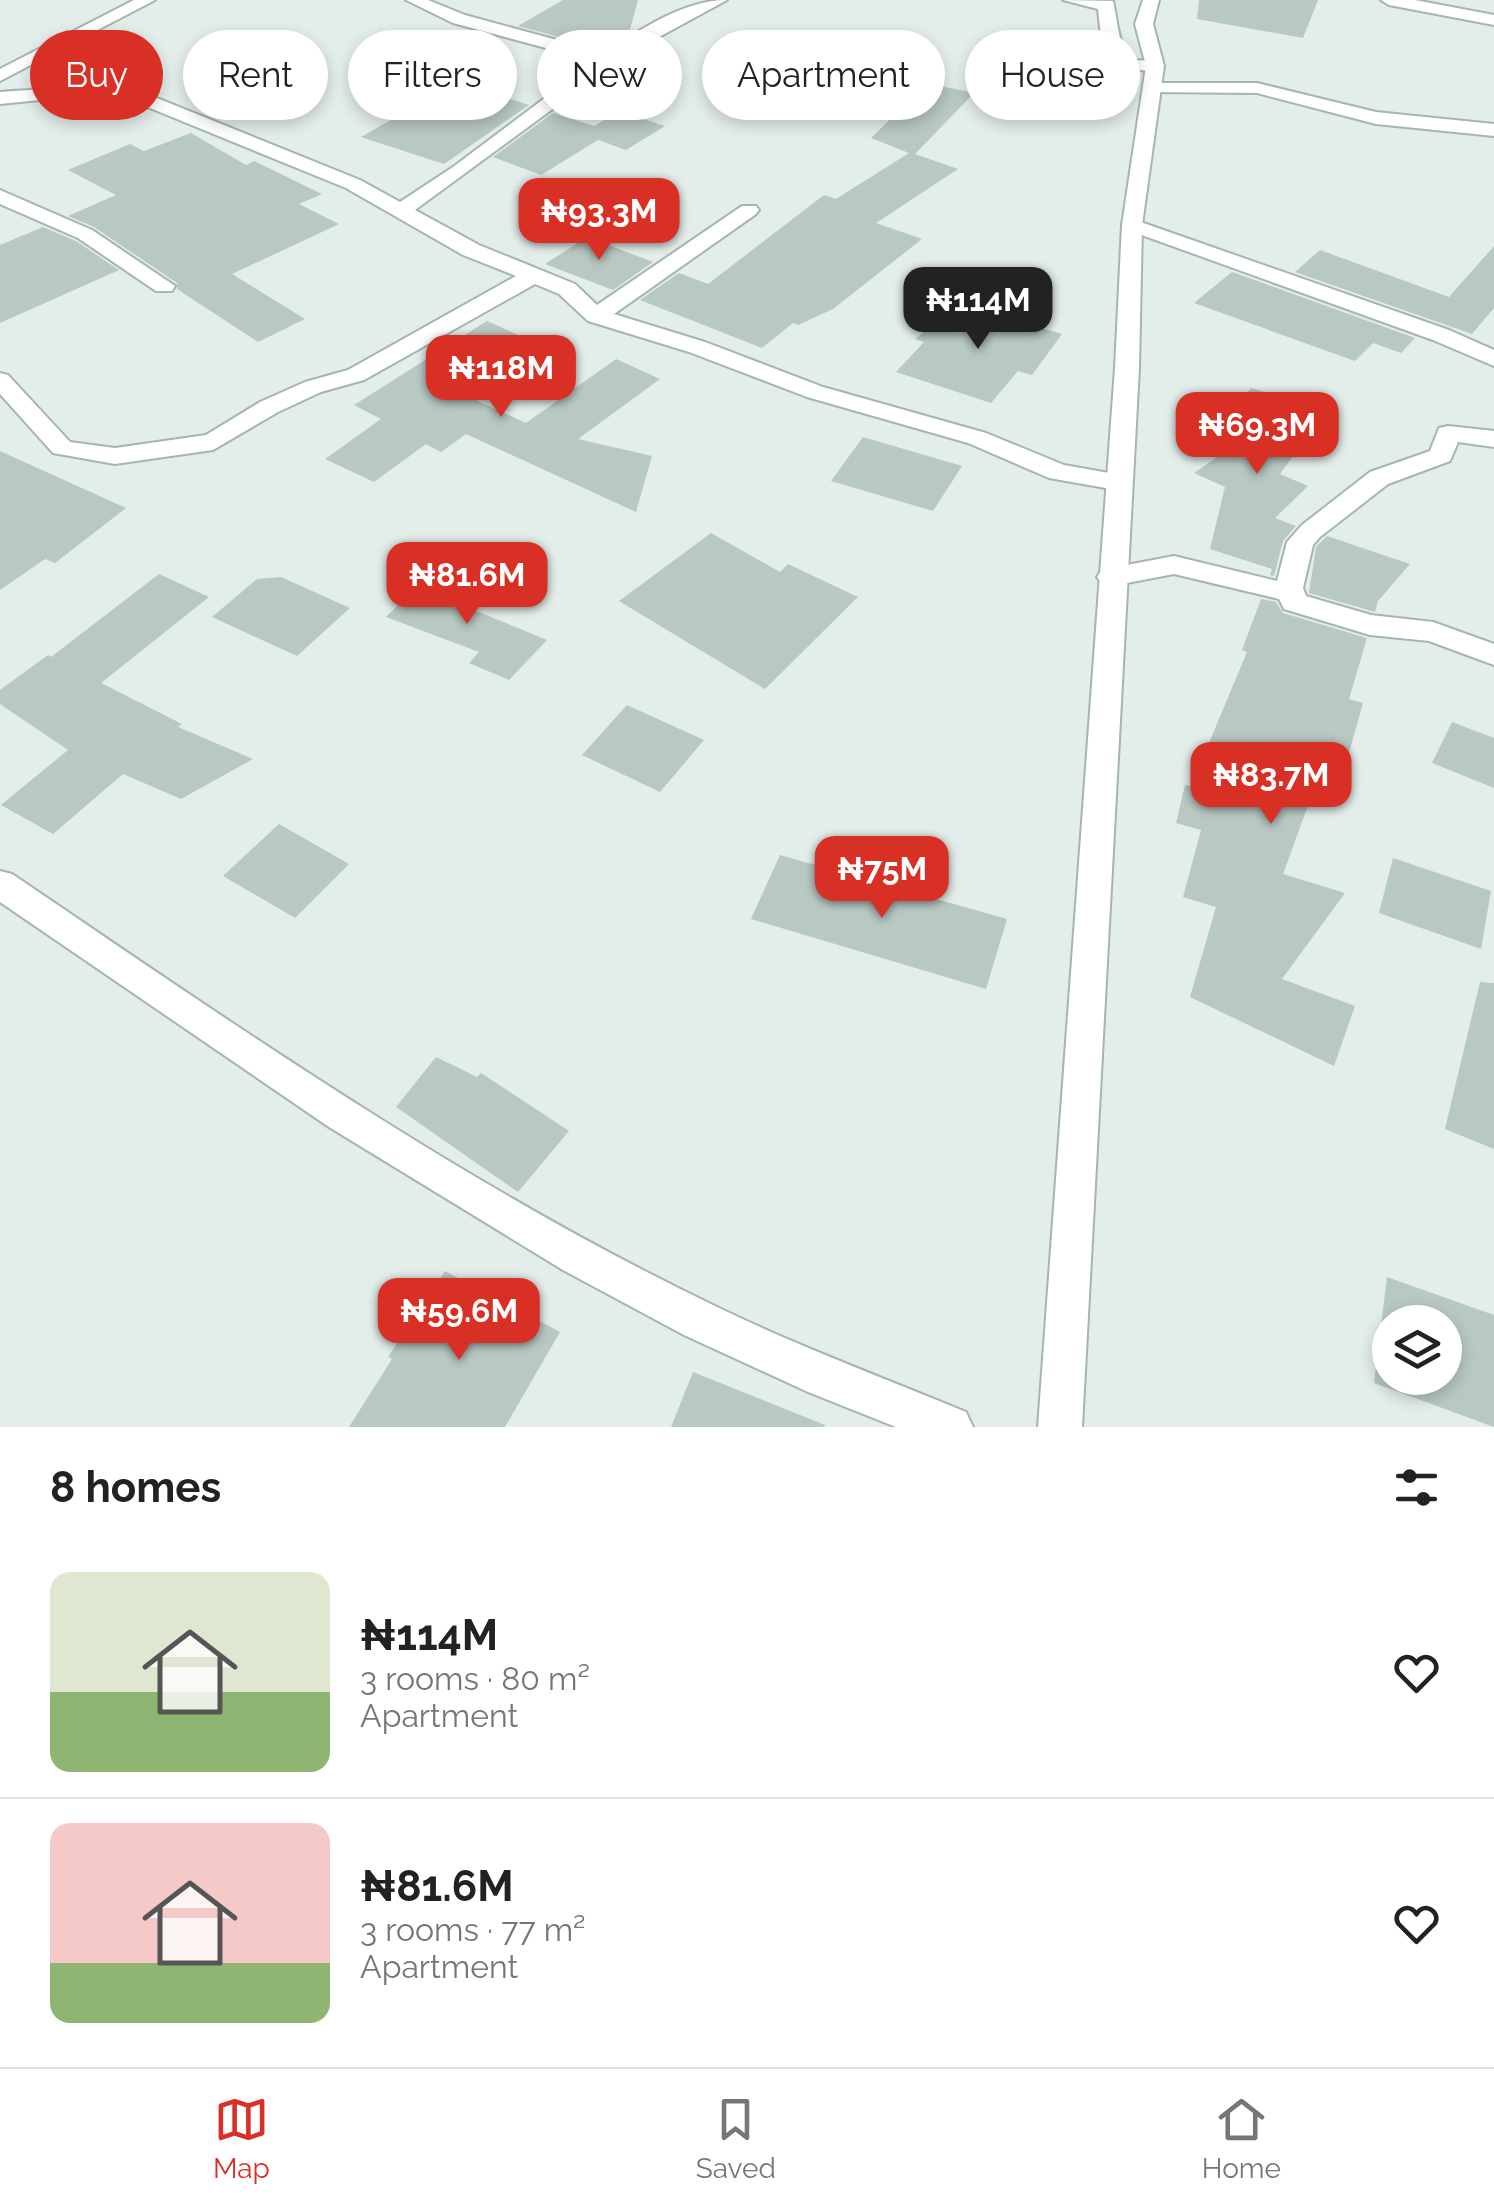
<!DOCTYPE html>
<html lang="en">
<head>
<meta charset="utf-8">
<style>
  :root { --surface:#fff; --page:#f2f2f2; --text:#222; --muted:#767676; --line:#e0e0e0; --accent:#d93025 }
  body { margin:0; font-family:Raleway,sans-serif; background:var(--page); color:var(--text); height:100vh; display:flex; flex-direction:column; font-size:38px; white-space:nowrap }
  * { box-sizing:border-box; margin:0 }
  p { font-size:32px; color:var(--muted) }
  .icon { flex:none; width:55px; height:55px; fill:none; stroke:currentColor; stroke-width:2; stroke-linecap:round; stroke-linejoin:round }
  .map { position:relative; height:1427px; overflow:hidden }
  .drawer { display:flex; flex-direction:column; background:var(--surface); flex:1 }
  .drawer>* { flex:none }
  .banner { position:absolute; left:30px; top:30px; width:1435px; height:90px; display:flex; gap:20px }
  .buttons { position:absolute; left:1372px; top:1305px; display:grid; gap:20px }
  .buttons a { display:grid; place-items:center; width:90px; height:90px; border-radius:50%; background:var(--surface); box-shadow:0 5px 15px #0003; font-size:50px }
  .price { position:absolute; translate:-50% -85px; padding:0 22px; border-radius:20px; background:var(--accent); color:#fff; font-size:32px; line-height:65px; filter:drop-shadow(0 2px 5px #0008) }
  .price::after { content:''; position:absolute; left:50%; top:60px; width:30px; height:22px; margin-left:-15px; background:inherit; clip-path:polygon(0 0,100% 0,50% 100%) }
  .price.selected { background:#222; color:#fff }
  ul { padding:0; list-style:none }
  li { display:flex; align-items:center; gap:30px; height:250px; padding:0 50px }
  li+li { border-top:2px solid var(--line) }
  li span { display:grid; place-items:center; flex:none; width:280px; height:200px; border-radius:20px; color:#555 }
  li>.icon { margin-inline-start:auto }
  span .icon { width:120px; height:120px; fill:#fffc; stroke-width:1 }
  li b { font-size:42px }
  h2 { display:flex; justify-content:space-between; align-items:center; height:120px; padding:0 50px; font-size:42px }
  .chip { padding:0 35px; border-radius:45px; background:var(--surface); box-shadow:0 5px 15px #0003; font-size:35px; line-height:90px }
  .chip.selected { background:var(--accent); color:#fff }
  .menu { display:flex; justify-content:space-around; align-items:center; height:140px; border-top:2px solid var(--line); background:var(--surface); font-size:28px; color:var(--muted) }
  .menu a { display:grid; justify-items:center; gap:5px }
  .menu .selected { color:var(--accent) }
  .map>svg:first-child { display:block }
</style>
</head>
<body>
<div class="map">
<svg width="1494" height="1427" viewBox="0 0 1494 1427">
  <rect width="100%" height="100%" fill="#e3ede9"/>
  <!-- building -->
  <g fill="#b8c8c3" fill-rule="evenodd">
    <polygon points="563,0 638,0 629,33 604,49 518,26"/>
    <polygon points="1199,0 1318,0 1303,38 1197,19"/>
    <polygon points="457,82 529,105 444,164 361,137"/>
    <polygon points="927,83 974,93 915,154 958,169 876,223 922,239 833,309 798,325 793,323 762,348 640,300 679,273 708,284 824,195 836,199 909,153 871,138"/>
    <polygon points="620,111 665,126 626,150 598,140 541,175 493,157 553,113 594,126"/>
    <polygon points="191,133 246,165 254,161 322,194 299,204 339,224 232,274 305,319 258,342 177,289 177,283 94,227 68,216 116,195 68,170 130,144 144,151"/>
    <polygon points="43,227 76,241 119,270 0,323 0,245"/>
    <polygon points="587,237 653,262 613,290 545,264"/>
    <polygon points="1494,246 1494,308 1472,334 1295,272 1320,250 1449,297"/>
    <polygon points="1232,272 1238,274 1415,338 1401,353 1373,343 1355,361 1194,303"/>
    <polygon points="957,304 1062,334 1032,375 1018,371 991,403 896,372 924,342 915,339"/>
    <polygon points="487,321 527,339 452,389 526,423 616,359 660,379 578,439 652,456 636,512 466,434 441,452 426,444 374,482 325,459 381,419 354,405"/>
    <polygon points="1251,388 1315,406 1296,428 1310,432 1280,474 1308,486 1275,518 1296,526 1283,541 1274,576 1270,575 1272,569 1210,549 1225,487 1194,473 1239,442 1215,433"/>
    <polygon points="863,437 962,466 933,511 831,481"/>
    <polygon points="0,451 126,508 55,563 45,559 0,590"/>
    <polygon points="711,533 780,572 788,564 858,597 765,689 619,601"/>
    <polygon points="1327,536 1410,564 1378,601 1375,612 1309,593 1316,547"/>
    <polygon points="159,574 209,597 101,683 182,724 178,727 253,759 181,799 123,774 53,834 1,805 68,750 0,704 0,690 48,655 51,657"/>
    <polygon points="427,576 476,594 464,606 547,640 509,680 469,663 479,652 386,617"/>
    <polygon points="281,577 350,608 297,656 212,617 257,579"/>
    <polygon points="1261,599 1276,602 1283,613 1367,638 1349,699 1363,703 1347,760 1326,756 1283,874 1345,893 1282,979 1355,1006 1334,1066 1190,997 1216,907 1183,897 1201,830 1176,823 1185,785 1191,786 1247,652 1242,650"/>
    <polygon points="627,705 704,740 660,792 582,755"/>
    <polygon points="1452,722 1494,738 1494,788 1432,763"/>
    <polygon points="279,824 349,864 295,918 223,876"/>
    <polygon points="780,855 1007,919 986,989 751,919"/>
    <polygon points="1393,858 1491,891 1481,949 1379,913"/>
    <polygon points="1480,982 1494,983 1494,1149 1445,1129"/>
    <polygon points="436,1057 477,1077 481,1073 569,1131 518,1192 396,1107"/>
    <polygon points="445,1271 560,1332 505,1427 349,1427 392,1359 388,1357"/>
    <path d="M1387,1277L1494,1315V1427L1374,1383ZM1390,1322H1445V1378H1390Z"/>
    <polygon points="693,1372 825,1425 824,1427 671,1427"/>
  </g>
  <g fill="none" stroke-linecap="round" stroke-linejoin="round">
    <!-- minor casing -->
    <g stroke="#a5b5b1" stroke-width="4">
      <g id="minor">
        <polygon points="134,0 155,0 0,81 0,69"/>
        <path d="M406,0H428L465,15L605,53C641,29 684,0 727,0L626,55L415,210L479,245L575,284L597,305L742,206H756L759,210L756,214L614,314L705,342L823,387L986,433L1064,465L1126,476L1130,482L1126,488L1117,490L1049,478L968,443L807,397L689,352L588,321L559,294L535,284L364,380L321,392L278,412L213,450L115,464L53,453L0,394V373L8,375L70,442L115,448L206,435L260,402L305,382L348,370L516,276L463,255L346,188L145,106L70,97L0,104V92C54,88 104,85 157,98L360,180L400,202L453,167L594,61L453,23Z"/>
        <path d="M1063,0L1113,1C1118,22 1117,41 1131,60L1155,61L1164,66L1155,71L1120,69L1101,37L1098,9Z"/>
        <polygon points="1381,0 1415,0 1494,15 1494,25 1389,5"/>
        <polygon points="1152,83 1257,83 1376,112 1494,124 1494,136 1376,124 1257,93 1146,92 1143,88"/>
        <polygon points="0,190 92,230 175,286 172,291 156,291 78,238 0,204"/>
        <polygon points="1132,219 1449,330 1494,350 1494,366 1433,340 1125,229 1122,225"/>
        <polygon points="1448,426 1494,431 1494,447 1458,442 1450,461 1388,484 1320,537 1313,545 1303,588 1306,596 1371,615 1433,622 1494,644 1494,665 1429,641 1370,635 1284,609 1279,599 1174,574 1111,586 1101,583 1097,577 1101,571 1111,568 1174,556 1277,581 1287,542 1302,525 1370,472 1430,451 1439,428"/>
        <path d="M0,871L12,874C239,1028 467,1187 715,1306C797,1346 882,1377 966,1412L973,1427H896L808,1392L684,1335L563,1270L329,1127L0,902Z"/>
      </g>
    </g>
    <!-- tertiary casing -->
    <g stroke="#a5b5b1" stroke-width="4">
      <polygon id="tertiary" points="1143,0 1159,0 1153,24 1164,66 1142,225 1139,368 1082,1427 1038,1427 1115,368 1122,225 1146,66 1135,24"/>
    </g>
    <!-- minor -->
    <use href="#minor" fill="#fff" fill-rule="evenodd"/>
    <!-- tertiary -->
    <use href="#tertiary" fill="#fff" fill-rule="evenodd"/>
  </g>
</svg>
<div class="buttons">
<a><svg class="icon" aria-label="layers" viewBox="0 0 24 24"><path d="M12 4l9 5-9 5-9-5zM3 14l9 5 9-5"/></svg></a>
</div>
<b class="price" style="left:599px;top:263px">₦93.3M</b>
<b class="price selected" style="left:978px;top:352px">₦114M</b>
<b class="price" style="left:501px;top:420px">₦118M</b>
<b class="price" style="left:1257px;top:477px">₦69.3M</b>
<b class="price" style="left:467px;top:627px">₦81.6M</b>
<b class="price" style="left:1271px;top:827px">₦83.7M</b>
<b class="price" style="left:882px;top:921px">₦75M</b>
<b class="price" style="left:459px;top:1363px">₦59.6M</b>
<div class="banner">
<a class="chip selected">Buy</a>
<a class="chip">Rent</a>
<a class="chip">Filters</a>
<a class="chip">New</a>
<a class="chip">Apartment</a>
<a class="chip">House</a>
</div>
</div>
<section class="drawer">
<h2>8 homes<svg class="icon" aria-label="filters" viewBox="0 0 24 24"><path d="M4 7h16M4 17h16"/><circle cx="9" cy="7" r="2"/><circle cx="15" cy="17" r="2"/></svg></h2>
<ul>
<li><span style="background:linear-gradient(#dfe7d0 60%,#8fb573 0)"><svg class="icon" aria-label="home" viewBox="0 0 24 24"><path d="M3 11l9-7 9 7M6 9v11h12V9"/></svg></span><div><b>₦114M</b><p>3 rooms · 80 m²</p><p>Apartment</p></div><svg class="icon" aria-label="heart" viewBox="0 0 24 24"><path d="M12 20l-8-8c-3-5 5-10 8-4 3-6 11-1 8 4z"/></svg></li>
<li><span style="background:linear-gradient(#f6c9c9 70%,#8fb573 0)"><svg class="icon" aria-label="home" viewBox="0 0 24 24"><path d="M3 11l9-7 9 7M6 9v11h12V9"/></svg></span><div><b>₦81.6M</b><p>3 rooms · 77 m²</p><p>Apartment</p></div><svg class="icon" aria-label="heart" viewBox="0 0 24 24"><path d="M12 20l-8-8c-3-5 5-10 8-4 3-6 11-1 8 4z"/></svg></li>
</ul>
</section>
<nav class="menu">
<a class="selected"><svg class="icon" aria-label="map" viewBox="0 0 24 24"><path d="M3 6l6-2 6 2 6-2v14l-6 2-6-2-6 2zM9 4v14M15 6v14"/></svg>Map</a>
<a><svg class="icon" aria-label="saved" viewBox="0 0 24 24"><path d="M7 4h10v16l-5-4-5 4z"/></svg>Saved</a>
<a><svg class="icon" aria-label="home" viewBox="0 0 24 24"><path d="M3 11l9-7 9 7M6 9v11h12V9"/></svg>Home</a>
</nav>
</body>
</html>
